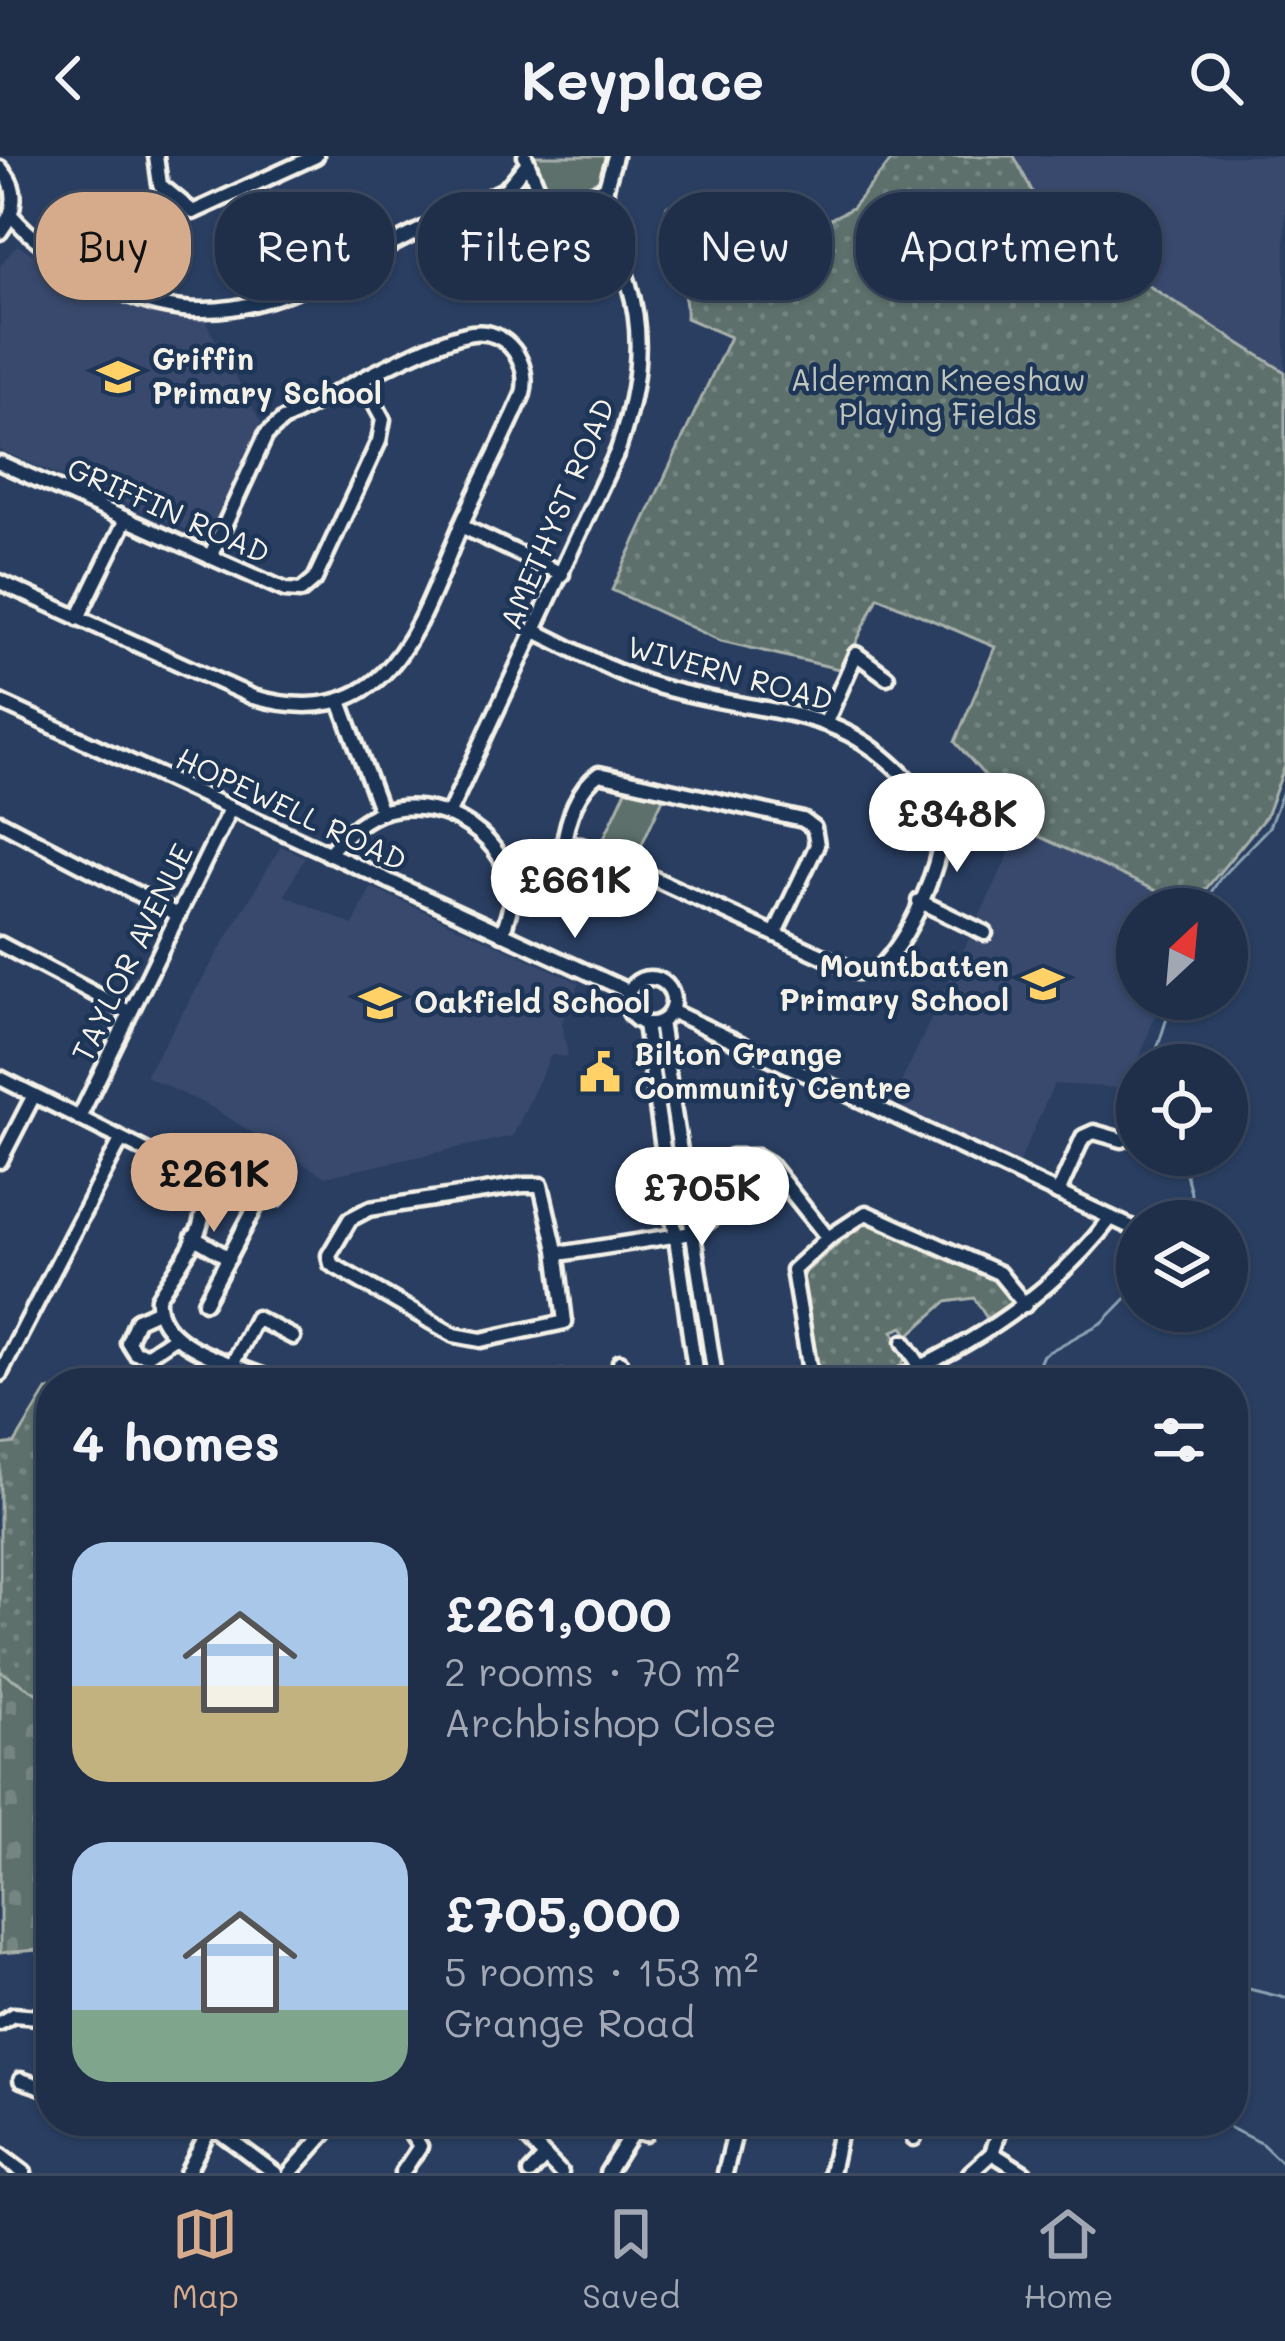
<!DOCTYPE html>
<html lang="en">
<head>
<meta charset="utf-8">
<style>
  :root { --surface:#1f2e49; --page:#273650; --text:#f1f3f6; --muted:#a1a8b4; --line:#3c4a61; --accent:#d6ab8b }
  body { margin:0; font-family:Mali,sans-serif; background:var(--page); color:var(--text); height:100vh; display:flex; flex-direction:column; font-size:45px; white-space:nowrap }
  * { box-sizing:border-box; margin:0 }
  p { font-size:39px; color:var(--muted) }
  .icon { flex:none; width:66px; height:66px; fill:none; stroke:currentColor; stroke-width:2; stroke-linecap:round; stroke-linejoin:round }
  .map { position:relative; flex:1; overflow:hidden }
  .details { position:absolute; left:36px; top:1212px; width:1212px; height:768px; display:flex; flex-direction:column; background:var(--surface); border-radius:48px; box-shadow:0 3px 9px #0004,0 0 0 3px var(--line) }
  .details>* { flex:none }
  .banner { position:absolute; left:36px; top:36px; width:1215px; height:108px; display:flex; gap:24px }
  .needle { width:78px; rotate:26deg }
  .tools { position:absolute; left:1116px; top:732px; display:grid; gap:24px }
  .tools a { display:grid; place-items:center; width:132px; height:132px; border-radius:50%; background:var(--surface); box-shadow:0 3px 9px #0004,0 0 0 3px var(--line); font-size:60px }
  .price { position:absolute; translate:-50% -102px; padding:0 27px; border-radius:42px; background:#fff; color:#222; font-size:39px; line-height:78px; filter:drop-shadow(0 3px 6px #0008) }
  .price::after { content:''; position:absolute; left:50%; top:72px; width:36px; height:27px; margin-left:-18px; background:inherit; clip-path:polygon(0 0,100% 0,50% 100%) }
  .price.active { background:var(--accent); color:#111 }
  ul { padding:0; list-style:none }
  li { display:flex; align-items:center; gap:36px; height:300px; padding:0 36px }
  li span { display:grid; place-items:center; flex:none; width:336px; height:240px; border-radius:36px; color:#555 }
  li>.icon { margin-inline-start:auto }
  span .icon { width:144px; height:144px; fill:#fffc; stroke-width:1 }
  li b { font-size:51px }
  h2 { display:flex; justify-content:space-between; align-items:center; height:144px; padding:0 36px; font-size:51px }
  .tag { padding:0 42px; border-radius:48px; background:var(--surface); box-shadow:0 3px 9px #0004,0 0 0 3px var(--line); font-size:42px; line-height:108px }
  .tag.active { background:var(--accent); color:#111 }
  header { display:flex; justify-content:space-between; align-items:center; height:156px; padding:0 36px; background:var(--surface); font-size:54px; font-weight:700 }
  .tab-bar { display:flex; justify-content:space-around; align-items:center; height:168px; border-top:3px solid var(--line); background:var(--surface); font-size:33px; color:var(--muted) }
  .tab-bar a { display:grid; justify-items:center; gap:6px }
  .tab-bar .active { color:var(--accent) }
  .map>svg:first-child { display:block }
</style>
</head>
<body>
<header><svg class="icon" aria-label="back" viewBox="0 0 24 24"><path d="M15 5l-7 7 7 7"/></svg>Keyplace<svg class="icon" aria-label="search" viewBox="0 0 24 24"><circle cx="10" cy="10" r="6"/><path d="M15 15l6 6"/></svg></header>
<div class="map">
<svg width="1285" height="2017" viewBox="0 0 1285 2017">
  <defs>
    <pattern id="cemetery-stones" width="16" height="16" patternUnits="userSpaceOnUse" patternTransform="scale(3)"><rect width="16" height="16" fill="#5d706c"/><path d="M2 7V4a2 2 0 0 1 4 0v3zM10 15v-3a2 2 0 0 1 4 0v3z" fill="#758581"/></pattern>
    <pattern id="park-dots" width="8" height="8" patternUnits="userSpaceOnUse" patternTransform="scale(3)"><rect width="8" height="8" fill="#5d706c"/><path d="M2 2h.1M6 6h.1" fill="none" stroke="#758581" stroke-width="1.8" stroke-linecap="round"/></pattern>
    <pattern id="water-rules" width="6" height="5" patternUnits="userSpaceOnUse" patternTransform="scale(3)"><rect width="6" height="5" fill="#446f8c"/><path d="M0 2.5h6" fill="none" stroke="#60849c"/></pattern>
  </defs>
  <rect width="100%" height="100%" fill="#293e61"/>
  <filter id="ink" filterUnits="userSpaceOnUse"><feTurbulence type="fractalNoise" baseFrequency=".00833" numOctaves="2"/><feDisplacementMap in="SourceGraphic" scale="24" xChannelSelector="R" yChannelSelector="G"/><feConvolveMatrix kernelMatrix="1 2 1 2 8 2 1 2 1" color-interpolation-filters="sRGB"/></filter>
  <g filter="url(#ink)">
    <!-- built -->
    <g fill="#37496d">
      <polygon points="1014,0 1285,0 1285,216 1048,66"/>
      <polygon points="17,89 132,152 205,165 267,277 213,385 0,294 0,109"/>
      <polygon points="1021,672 1191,751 1137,753 1137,843 1161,843 1137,909 1137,933 1054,928 1018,1009 890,950"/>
      <polygon points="281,690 305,701 285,739 353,769 371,731 580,827 562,866 568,901 551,899 513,980 325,1021 209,950 145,920"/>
    </g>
    <!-- grass -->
    <g fill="#5d706c" stroke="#a8b0aa" stroke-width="3">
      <polygon points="534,0 610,0 606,21 578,41 544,30"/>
      <polygon points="627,632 664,640 636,701 603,684"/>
    </g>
    <!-- cemetery -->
    <polygon fill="url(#cemetery-stones)" stroke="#a8b0aa" stroke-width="3" points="0,1515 51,1546 51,1793 0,1797"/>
    <!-- park -->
    <g fill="url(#park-dots)" stroke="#a8b0aa" stroke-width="3">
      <path d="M895,0H1014L1048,66L1285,216V610L1266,660L1191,751L1021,672L1022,662L955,586L995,491L878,441L843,514L721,485L612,434L730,181L686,162C689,121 655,90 667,50L730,37L808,74L852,52Z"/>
      <path d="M866,1063L998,1119L1021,1148L990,1167L974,1142L946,1146L909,1179L903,1171L893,1175L906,1201C889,1232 851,1227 821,1227L801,1120Z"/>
      <polygon points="47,1234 51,1234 51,1546 0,1515 0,1289 15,1287"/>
    </g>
    <!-- water -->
    <polygon fill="url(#water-rules)" stroke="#8aa3b1" stroke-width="3" points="728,59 745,76 761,81 766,91 760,101 746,100 734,82 722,84 707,100 693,93 697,76 712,73"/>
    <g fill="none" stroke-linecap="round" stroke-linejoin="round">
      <!-- stream -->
      <g stroke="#8aa3b1" stroke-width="3">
        <polyline points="1200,753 1221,721 1269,671 1285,630"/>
        <polyline points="1152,909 1173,843"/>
        <polyline points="1181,999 1191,1037 1187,1065"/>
        <polyline points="1030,1227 1043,1199 1103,1166 1137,1131"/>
        <polyline points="1233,1829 1285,1842"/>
        <polyline points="1217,1965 1262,1988 1285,2010"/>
      </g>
      <!-- minor casing -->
      <g stroke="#f4f1e8" stroke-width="21">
        <g id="minor">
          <polyline points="156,0 160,29 193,56 316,0"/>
          <polyline points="525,0 540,37 576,45 606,31 615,0"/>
          <path d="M0,12C20,32 16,55 0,76"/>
          <polyline points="576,45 604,67"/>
          <path d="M12,60C31,82 51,95 76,111C196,190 276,147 391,89C429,69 468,52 506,33L525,10"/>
          <polyline points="0,307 285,434 301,435 315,423 379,285 383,263 363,226"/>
          <polyline points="461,370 562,418"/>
          <path d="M0,426L253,541C390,579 417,473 460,372C480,327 504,283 523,238C531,207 507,172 472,177C433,182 325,244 283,264L266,279L210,401"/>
          <polyline points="78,462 126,363"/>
          <polyline points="340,545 381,656"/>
          <polyline points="0,546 628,835"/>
          <polyline points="826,566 856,498 887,521"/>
          <path d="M449,657L618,294C636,240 646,185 629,129C617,88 603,77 606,31"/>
          <polyline points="0,666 178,759"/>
          <path d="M564,688C567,663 578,632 599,618L803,664L814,672L817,689L775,777"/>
          <path d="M328,698C343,681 358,666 379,657C432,637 503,674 511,732C513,745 507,765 502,778"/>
          <path d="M504,713L564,688L581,689L857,816L877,815C912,780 937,718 944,669C853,537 786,568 654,529C613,517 574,493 535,475"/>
          <polyline points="919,745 985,777"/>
          <polyline points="0,788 129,856"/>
          <circle cx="650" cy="845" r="23"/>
          <polyline points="671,855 1137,1074"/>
          <polyline points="660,866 716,1227"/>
          <polyline points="645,868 697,1227"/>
          <path d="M0,922L184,1014C229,1054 183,1100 158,1142C154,1193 242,1209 279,1227"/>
          <polyline points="79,962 230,653"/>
          <polyline points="731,1001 757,1001 769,1008 828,1082"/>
          <polyline points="0,1005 34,939"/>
          <polyline points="251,1028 277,1042"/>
          <polyline points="1058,1037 1083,981 1094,976 1122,984 1137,977"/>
          <polyline points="193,1081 229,1102"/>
          <polyline points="556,1094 565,1166 481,1184 454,1179 331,1108 329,1099 350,1063 369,1053 523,1029 541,1029 556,1094 565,1097 692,1077 736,1045"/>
          <polyline points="205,1146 264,1035"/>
          <polyline points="157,1155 137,1164 128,1186 135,1197 148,1199 173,1182"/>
          <polyline points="904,1186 921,1211"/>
          <polyline points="234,1205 256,1162 293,1181"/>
          <polyline points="620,1206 620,1227"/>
          <polyline points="0,1218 121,984"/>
          <polyline points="562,1223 563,1227"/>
          <polyline points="489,1225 489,1227"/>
          <polyline points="812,1227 793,1114 828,1082 866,1057 999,1117 1025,1149"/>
          <path d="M887,1227C975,1188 1052,1138 1111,1062"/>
          <polyline points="0,1867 13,1859 51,1862"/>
          <polyline points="21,1924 51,1934"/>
          <polyline points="205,1965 275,2017"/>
          <polyline points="511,1965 561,2017"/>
          <polyline points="914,1982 915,1965"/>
          <polyline points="992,1997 1024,2017"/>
          <polyline points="0,1999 24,2017"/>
          <polyline points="187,2017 211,1970"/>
          <polyline points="290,2017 336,1965"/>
          <polyline points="402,2017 420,1990 403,1965"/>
          <polyline points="530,2017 545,2001"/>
          <polyline points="607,2017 634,1974 645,1978"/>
          <polyline points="725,2017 738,1965"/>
          <polyline points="831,2017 842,1965"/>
          <polyline points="970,2017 992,1997 1003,1965"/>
        </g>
      </g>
      <!-- minor -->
      <use href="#minor" stroke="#1d3557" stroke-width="12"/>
    </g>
  </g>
  <!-- icons -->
  <defs>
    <g id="school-bare" transform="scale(3.24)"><path d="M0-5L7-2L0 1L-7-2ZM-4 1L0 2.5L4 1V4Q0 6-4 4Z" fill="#ffd166" stroke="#1d3557" stroke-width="2.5" paint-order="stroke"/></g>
    <g id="civic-bare" transform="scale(3.24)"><path d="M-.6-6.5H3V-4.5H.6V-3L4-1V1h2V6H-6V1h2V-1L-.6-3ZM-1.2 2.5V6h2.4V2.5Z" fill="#ffd166" stroke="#1d3557" stroke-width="2.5" paint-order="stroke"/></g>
  </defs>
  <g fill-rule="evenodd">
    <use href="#school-bare" x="118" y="221"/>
    <use href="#school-bare" x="1043" y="828"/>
    <use href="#school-bare" x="380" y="847"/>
    <use href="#civic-bare" x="600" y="916"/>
  </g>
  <g text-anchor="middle" stroke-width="9" stroke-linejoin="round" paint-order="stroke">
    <!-- poi labels -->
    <g font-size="30" font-weight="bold" fill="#f4f1e8" stroke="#1d3557" text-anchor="start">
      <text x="152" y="214">Griffin<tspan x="152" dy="34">Primary School</tspan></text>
      <text x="1009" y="821" text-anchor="end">Mountbatten<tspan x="1009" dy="34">Primary School</tspan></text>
      <text x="414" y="857">Oakfield School</text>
      <text x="634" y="909">Bilton Grange<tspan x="634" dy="34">Community Centre</tspan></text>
    </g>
    <!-- park labels -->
    <g font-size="30" fill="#bfc4bd" stroke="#1d3557">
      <text x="938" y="235">Alderman Kneeshaw<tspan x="938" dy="34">Playing Fields</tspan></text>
    </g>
    <!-- street labels -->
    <g font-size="30" fill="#f4f1e8" stroke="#1d3557">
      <text transform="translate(168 355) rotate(24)" y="10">GRIFFIN ROAD</text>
      <text transform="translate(558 358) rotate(-67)" y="10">AMETHYST ROAD</text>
      <text transform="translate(730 518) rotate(15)" y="10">WIVERN ROAD</text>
      <text transform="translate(291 654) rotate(25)" y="10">HOPEWELL ROAD</text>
      <text transform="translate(133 797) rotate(-64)" y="10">TAYLOR AVENUE</text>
    </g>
  </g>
</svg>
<div class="tools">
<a><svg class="needle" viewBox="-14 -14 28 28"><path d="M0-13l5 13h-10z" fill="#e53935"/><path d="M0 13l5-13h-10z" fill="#a1a8b4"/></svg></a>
<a><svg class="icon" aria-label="locate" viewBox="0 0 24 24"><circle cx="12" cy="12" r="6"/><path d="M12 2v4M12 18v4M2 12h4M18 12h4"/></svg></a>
<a><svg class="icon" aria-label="layers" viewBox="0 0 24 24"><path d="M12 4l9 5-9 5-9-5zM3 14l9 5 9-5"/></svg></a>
</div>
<b class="price" style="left:957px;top:719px">£348K</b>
<b class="price" style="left:575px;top:785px">£661K</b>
<b class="price active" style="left:214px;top:1079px">£261K</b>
<b class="price" style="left:702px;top:1093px">£705K</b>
<div class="banner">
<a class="tag active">Buy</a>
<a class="tag">Rent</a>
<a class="tag">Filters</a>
<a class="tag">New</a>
<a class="tag">Apartment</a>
</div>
<section class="details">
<h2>4 homes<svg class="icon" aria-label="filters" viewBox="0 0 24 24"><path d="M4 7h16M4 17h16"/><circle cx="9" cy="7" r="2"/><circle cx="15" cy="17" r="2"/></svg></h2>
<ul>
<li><span style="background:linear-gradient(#a9c7e8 60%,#c2b280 0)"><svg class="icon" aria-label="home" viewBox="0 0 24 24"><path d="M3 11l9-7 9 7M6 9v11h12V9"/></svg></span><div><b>£261,000</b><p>2 rooms · 70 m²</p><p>Archbishop Close</p></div></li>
<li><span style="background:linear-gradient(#a9c7e8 70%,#7fa58c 0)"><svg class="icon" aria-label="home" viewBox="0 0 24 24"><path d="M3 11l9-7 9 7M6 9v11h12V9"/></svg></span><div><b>£705,000</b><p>5 rooms · 153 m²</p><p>Grange Road</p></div></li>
</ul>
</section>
</div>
<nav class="tab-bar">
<a class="active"><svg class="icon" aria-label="map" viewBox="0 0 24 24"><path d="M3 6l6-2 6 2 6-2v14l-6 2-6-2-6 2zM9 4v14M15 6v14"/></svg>Map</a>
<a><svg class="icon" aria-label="saved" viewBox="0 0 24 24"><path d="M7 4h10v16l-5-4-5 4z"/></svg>Saved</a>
<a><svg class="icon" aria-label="home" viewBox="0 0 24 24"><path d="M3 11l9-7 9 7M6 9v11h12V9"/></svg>Home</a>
</nav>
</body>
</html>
